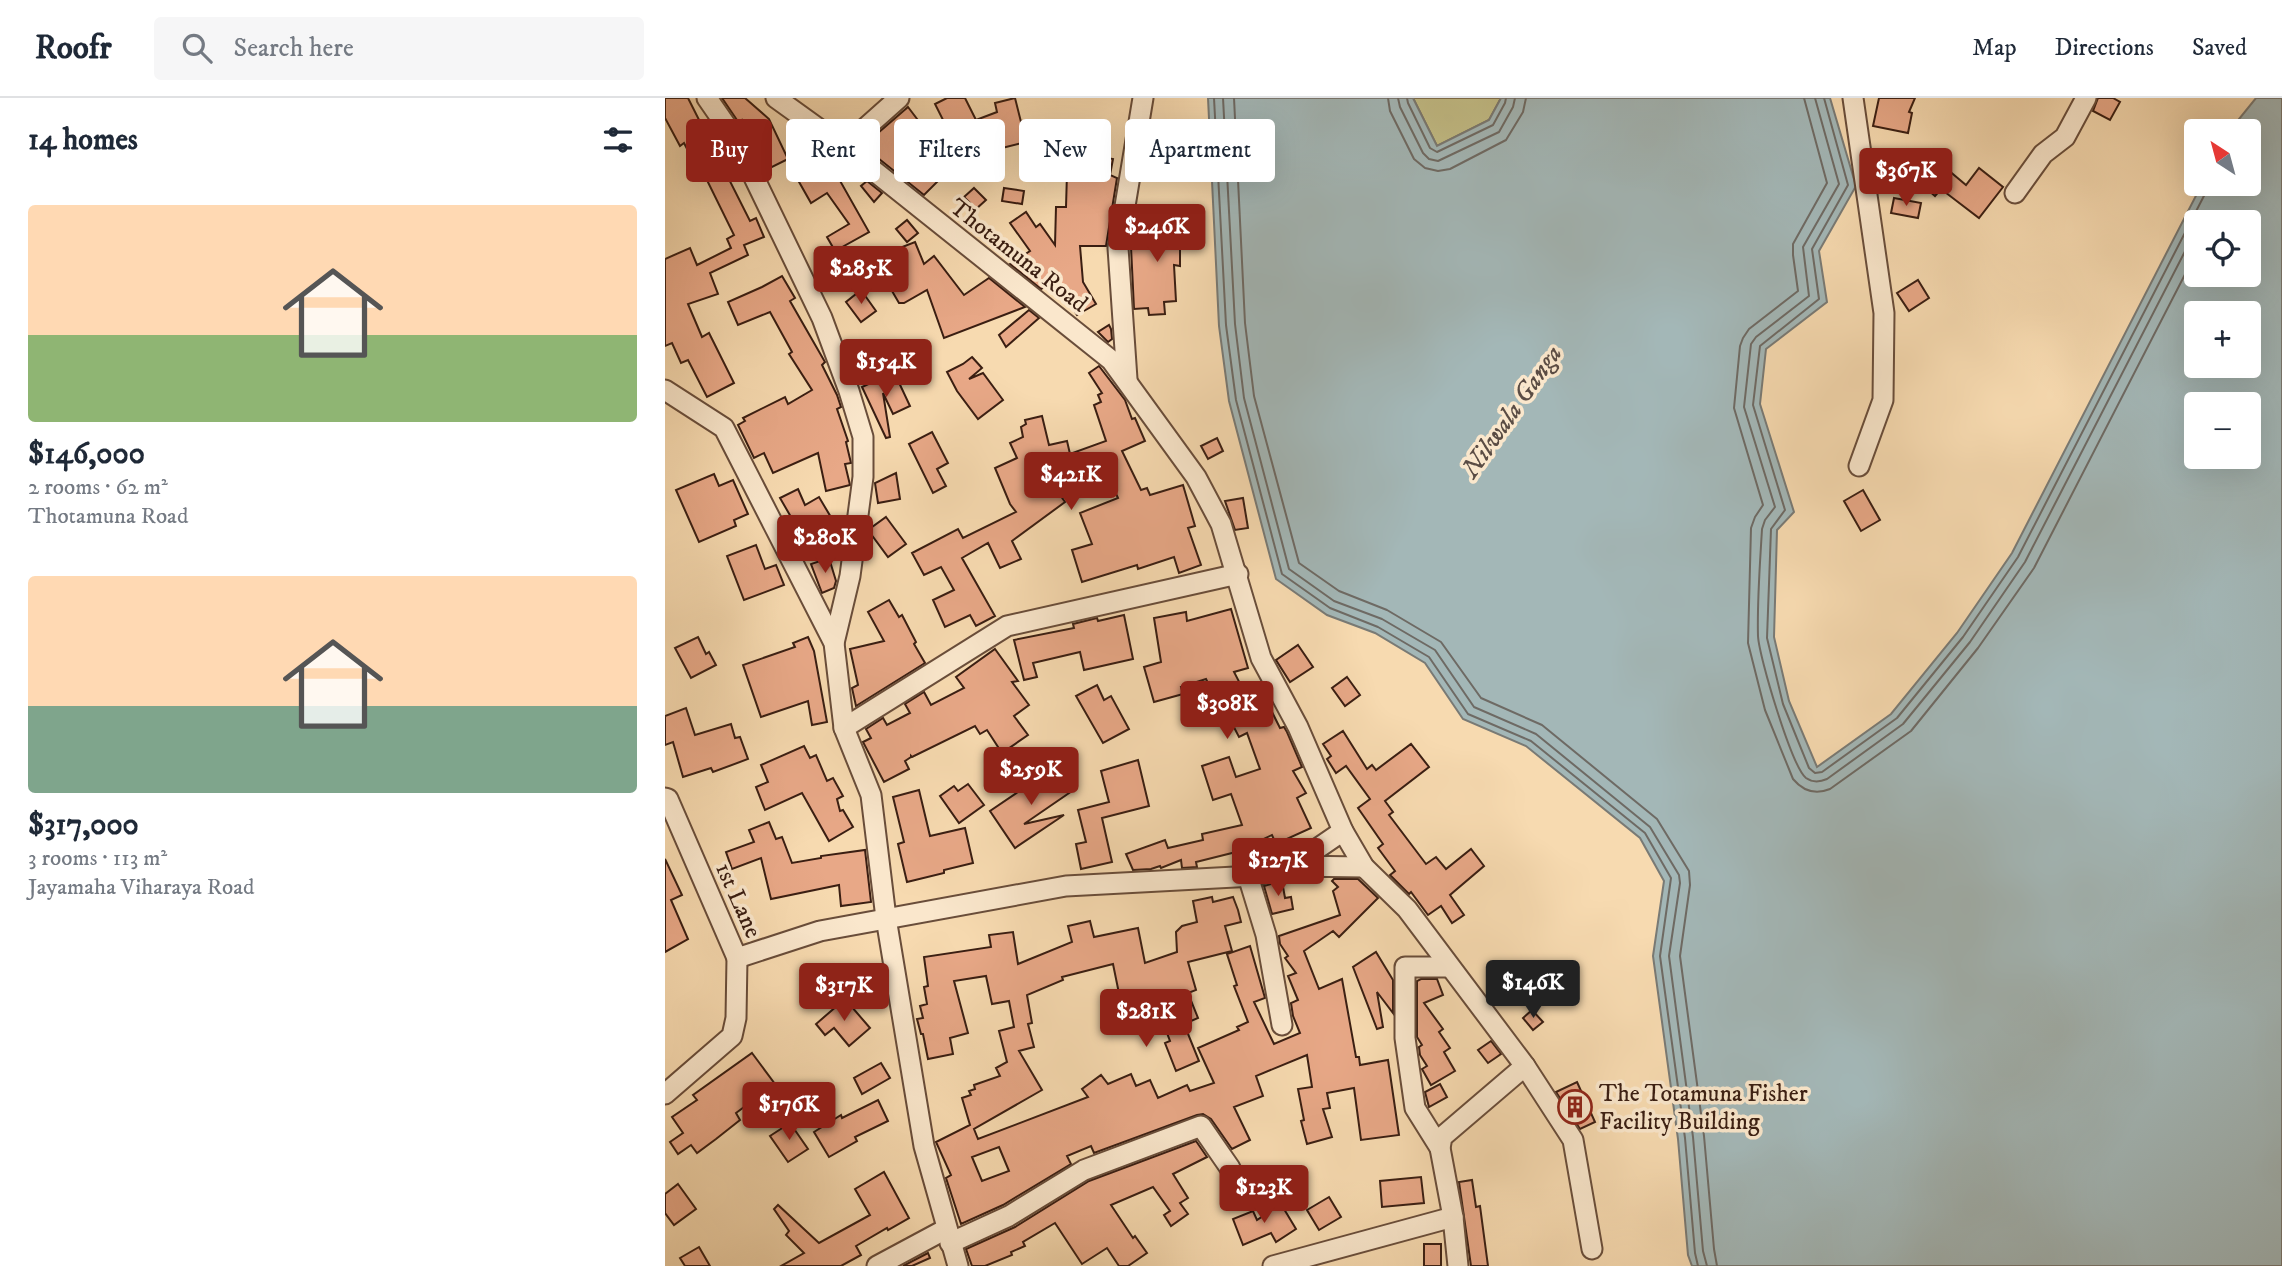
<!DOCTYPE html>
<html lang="en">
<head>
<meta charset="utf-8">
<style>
  :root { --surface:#fff; --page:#f6f6f7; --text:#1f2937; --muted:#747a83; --line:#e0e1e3; --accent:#8f2418 }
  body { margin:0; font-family:"IM FELL DW Pica",serif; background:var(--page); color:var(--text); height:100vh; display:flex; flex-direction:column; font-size:26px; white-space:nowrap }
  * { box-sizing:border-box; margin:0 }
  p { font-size:23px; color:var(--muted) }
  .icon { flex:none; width:38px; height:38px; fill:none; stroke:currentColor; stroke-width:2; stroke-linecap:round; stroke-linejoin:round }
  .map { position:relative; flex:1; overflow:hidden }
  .sheet { display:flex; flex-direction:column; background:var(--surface); width:665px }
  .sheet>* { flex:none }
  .hud { position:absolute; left:21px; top:21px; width:665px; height:63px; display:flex; gap:14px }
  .needle { width:46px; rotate:324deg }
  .controls { position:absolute; left:1519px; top:21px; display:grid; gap:14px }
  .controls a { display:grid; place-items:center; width:77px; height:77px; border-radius:7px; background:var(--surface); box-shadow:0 7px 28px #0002; font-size:35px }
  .price { position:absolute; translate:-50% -60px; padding:0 16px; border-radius:7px; background:var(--accent); color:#fff; font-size:23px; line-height:46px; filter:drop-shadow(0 2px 4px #0008) }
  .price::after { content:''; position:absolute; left:50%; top:42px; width:21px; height:16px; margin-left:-10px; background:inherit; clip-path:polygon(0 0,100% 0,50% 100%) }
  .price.selected { background:#222; color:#fff }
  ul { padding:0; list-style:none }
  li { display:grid; align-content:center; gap:14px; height:371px; padding:0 28px }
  li span { display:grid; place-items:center; height:217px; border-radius:7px; color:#555 }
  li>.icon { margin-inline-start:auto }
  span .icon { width:126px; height:126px; fill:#fffc; stroke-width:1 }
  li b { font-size:30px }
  h2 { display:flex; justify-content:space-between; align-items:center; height:84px; padding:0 28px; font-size:30px }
  .chip { padding:0 24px; border-radius:7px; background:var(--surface); box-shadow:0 7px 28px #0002; font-size:24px; line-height:63px }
  .chip.selected { background:var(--accent); color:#fff }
  header { display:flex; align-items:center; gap:42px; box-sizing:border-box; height:98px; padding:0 35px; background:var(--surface); border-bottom:2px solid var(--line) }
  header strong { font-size:33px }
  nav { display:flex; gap:38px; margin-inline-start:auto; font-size:24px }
  .search { width:490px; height:63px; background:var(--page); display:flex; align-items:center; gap:18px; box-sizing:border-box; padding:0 24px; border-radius:7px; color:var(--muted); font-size:26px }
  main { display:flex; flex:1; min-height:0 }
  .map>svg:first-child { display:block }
</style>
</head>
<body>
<header>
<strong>Roofr</strong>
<div class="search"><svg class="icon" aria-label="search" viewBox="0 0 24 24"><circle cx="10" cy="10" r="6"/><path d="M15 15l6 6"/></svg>Search here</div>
<nav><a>Map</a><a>Directions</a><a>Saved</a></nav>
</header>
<main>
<section class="sheet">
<h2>14 homes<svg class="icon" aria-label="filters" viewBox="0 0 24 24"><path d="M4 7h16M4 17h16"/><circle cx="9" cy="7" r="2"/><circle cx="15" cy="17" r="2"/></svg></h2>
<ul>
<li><span style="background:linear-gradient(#ffd9b3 60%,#8fb573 0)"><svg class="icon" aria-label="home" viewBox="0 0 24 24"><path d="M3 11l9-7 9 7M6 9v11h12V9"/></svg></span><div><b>$146,000</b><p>2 rooms · 62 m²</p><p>Thotamuna Road</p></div></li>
<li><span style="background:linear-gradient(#ffd9b3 60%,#7fa58c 0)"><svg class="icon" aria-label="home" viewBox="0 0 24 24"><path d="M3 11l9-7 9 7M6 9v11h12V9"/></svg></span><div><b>$317,000</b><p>3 rooms · 113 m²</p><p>Jayamaha Viharaya Road</p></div></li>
</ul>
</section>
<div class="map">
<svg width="1617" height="1168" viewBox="0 0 1617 1168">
  <rect width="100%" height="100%" fill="#f7dab0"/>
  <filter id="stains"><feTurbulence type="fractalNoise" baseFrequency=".00286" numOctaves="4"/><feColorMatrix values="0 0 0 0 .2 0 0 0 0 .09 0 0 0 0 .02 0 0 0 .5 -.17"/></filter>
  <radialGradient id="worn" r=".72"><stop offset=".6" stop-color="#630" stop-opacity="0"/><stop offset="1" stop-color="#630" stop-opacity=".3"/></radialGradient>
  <!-- green -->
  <polygon fill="#c3be87" stroke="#7e6e4c" stroke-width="2" points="748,0 836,0 824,22 772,48"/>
  <!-- water -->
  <path fill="#a3b7b7" stroke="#797a75" stroke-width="2" fill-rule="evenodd" d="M543,0H748L772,48L824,22L836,0H1165L1191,88L1154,153L1162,204L1101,251L1095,306L1129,414L1112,432L1109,539L1124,603L1152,669L1226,616L1292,535L1347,455L1537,86H1584V33H1564L1566,31L1591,0H1617V1168H1027L1023,1157L1013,1041L988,858L999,783L975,740L861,648L798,621L760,565L710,535L662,517L611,481L564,303L554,228ZM1531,124H1584V177H1531ZM1531,215H1584V268H1531ZM1531,306H1584V359H1531Z"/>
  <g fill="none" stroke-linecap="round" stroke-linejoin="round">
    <!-- shore -->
    <g stroke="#6e6a64" stroke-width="2">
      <polyline points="549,0 561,227 571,302 617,476 665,510 713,529 764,559 803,616 866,643 980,735 1006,780 995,858 1020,1040 1030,1155 1033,1168"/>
      <polyline points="558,0 570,226 579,300 624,471 669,503 717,521 770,552 809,609 871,636 985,729 1014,777 1015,785 1004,858 1028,1039 1038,1153 1042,1168"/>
      <polyline points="569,0 580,225 589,298 634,465 674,493 722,512 776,544 816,600 877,627 992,721 1024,773 1025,787 1015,858 1039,1038 1049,1151 1052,1168"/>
      <polyline points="723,0 725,13 749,61 760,70 773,73 785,71 841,42 858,14 861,0"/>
      <polyline points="733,0 735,9 758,55 764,61 773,63 834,34 848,9 850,0"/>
      <polyline points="742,0 743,5 765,50 772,54 828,27 840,5 841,0"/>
      <path d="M1139,0L1162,85L1128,146V157L1133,193L1084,231L1078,240L1075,248L1069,310L1098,407L1090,419L1086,430L1083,545L1100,612L1128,681C1138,693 1150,697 1165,691L1246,633L1313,550L1369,470L1531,155"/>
      <path d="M1150,0L1174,86L1138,149L1144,198L1091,239L1086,246L1079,309L1110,409L1100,422L1097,431C1095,466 1092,503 1093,538C1094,559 1127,669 1141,680C1148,685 1155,684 1162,681L1238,626L1305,544L1360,464L1531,132"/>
      <polyline points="1159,0 1183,87 1147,151 1154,201 1095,248 1088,307 1120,412 1106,431 1102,540 1118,606 1144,670 1150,675 1157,674 1232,620 1298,539 1353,459 1542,92 1543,86"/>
    </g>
  </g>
  <!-- building -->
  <g fill="#e8a887" stroke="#3a1e12" stroke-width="2" fill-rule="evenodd">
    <polygon points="0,0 23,0 85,123 91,120 99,139 79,147 83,157 45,175 53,196 23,206 37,239 44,235 69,285 42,299 23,262 16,265 7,245 0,248 0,161 25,150 32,167 66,150 62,141 69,137 37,72 34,74 19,45 15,48 0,20"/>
    <polygon points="57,0 80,0 104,21 123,61 101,72 77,22 74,25"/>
    <polygon points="282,0 300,0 311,22 332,14 330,5 350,0 361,44 325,53 329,63 313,69 300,36 288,42 270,6"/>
    <polygon points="1214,0 1250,0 1244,14 1247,15 1243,35 1208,28"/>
    <polygon points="1433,0 1448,0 1455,4 1445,22 1428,13"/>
    <polygon points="243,9 274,50 259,58 278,78 259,97 198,48"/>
    <polygon points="485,33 504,36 499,63 480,60"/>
    <polygon points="407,36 441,36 442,60 448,61 445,77 452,80 441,148 415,148 418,184 431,206 412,217 391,182 376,191 345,166 365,153 345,125 361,114 371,129 375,126 390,147 391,109 401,109 402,75 386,73 388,57 396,58 394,38"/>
    <polygon points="150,51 161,67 165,65 204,134 170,153 162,139 184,126 162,95 146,105 125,68"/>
    <polygon points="1264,56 1301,87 1314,70 1338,89 1314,120 1276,91 1270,98 1246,77"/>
    <polygon points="202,83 217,95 209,104 196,88"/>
    <polygon points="309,90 321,102 311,111 299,99"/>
    <polygon points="339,90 359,93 357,106 337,103"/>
    <polygon points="1229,100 1256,105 1253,120 1226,115"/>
    <polygon points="481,119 526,125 522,146 515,145 515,168 509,167 511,203 499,204 500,216 484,217 483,210 469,211 466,149 476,149"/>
    <polygon points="242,122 253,135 242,144 231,131"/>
    <polygon points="250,144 259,166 269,158 299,197 324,180 360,209 279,240 262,192 239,205 234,205 220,181 240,170 232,151"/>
    <polygon points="180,152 188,166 164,180 156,167"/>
    <polygon points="117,178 130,200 125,203 160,264 157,267 172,297 176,309 172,311 183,343 181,344 186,365 180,366 185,387 161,393 153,355 108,375 99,355 89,360 73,327 80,323 78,320 120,299 123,306 147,292 124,256 127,254 105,214 73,227 63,204 97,189"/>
    <polygon points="1253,182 1264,200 1244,213 1232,195"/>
    <polygon points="196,192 211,213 196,224 181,204"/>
    <polygon points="364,212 374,220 341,249 334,237"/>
    <polygon points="444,227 446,231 447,241 443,244 433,234"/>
    <polygon points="307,259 317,270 304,281 318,275 338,302 313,321 292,293 282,274 298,266"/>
    <polygon points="434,268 460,302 467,321 470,320 480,343 457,353 476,392 482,390 485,397 518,387 530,428 523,430 536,467 514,475 509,459 473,471 472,467 417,484 407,452 427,446 415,415 453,400 437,366 420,372 418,366 379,374 400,404 347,443 356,461 335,470 323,445 297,460 330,518 311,528 305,517 280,529 268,502 289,492 276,469 259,477 247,455 293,431 298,440 351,414 345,406 330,370 352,360 345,345 358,339 356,329 361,326 360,322 377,318 384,347 402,343 405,356 441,343 429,307 436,304 433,297 437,295 424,275"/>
    <polygon points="229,274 245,308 228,316 218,295 225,339 221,340 197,289"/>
    <polygon points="267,334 283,365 272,371 281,388 268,395 244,346"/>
    <polygon points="552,340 558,353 543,361 536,348"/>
    <polygon points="231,375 235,401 213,405 210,385"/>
    <polygon points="49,376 54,388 68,382 83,416 69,422 71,428 34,444 11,392"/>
    <polygon points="133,391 140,407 154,399 167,421 137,438 115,400"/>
    <polygon points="1198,392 1215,422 1196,433 1179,403"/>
    <polygon points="578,400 583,430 570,432 560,403"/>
    <polygon points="221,419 241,446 223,459 203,432"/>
    <polygon points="91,447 100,471 111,467 119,487 79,502 62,458"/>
    <polygon points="164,460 171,483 169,490 157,495 146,466"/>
    <polygon points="224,502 234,519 237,517 251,544 249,546 260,565 191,608 187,590 193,587 185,551 219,543 203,514"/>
    <polygon points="566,511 583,570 569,574 585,605 599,598 615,630 619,629 622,634 637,669 628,673 641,695 632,700 646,730 611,746 607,737 571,754 531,764 532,769 517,770 516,762 496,770 495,768 486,771 468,772 461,756 500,742 503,750 538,742 537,736 577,727 566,696 548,702 537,668 564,659 571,679 595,671 582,635 574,639 560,612 557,613 541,581 516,589 518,596 489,604 479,569 496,564 489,520 521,514 522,523"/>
    <polygon points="459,517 468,561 419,572 415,554 368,565 372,579 359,582 349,542 409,530 408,526 432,520 433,523"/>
    <polygon points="33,539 41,556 44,554 51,567 26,580 10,550"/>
    <polygon points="143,539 149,553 162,624 147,627 143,603 96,619 78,567 130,549 128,545"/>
    <polygon points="633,547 648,569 625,584 611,562"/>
    <polygon points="330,551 353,583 347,584 364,607 349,618 363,637 337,655 322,632 315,636 310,628 247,659 246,658 246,659 240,663 244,671 219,684 198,644 206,640 201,631 218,620 222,627 245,615 240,606 259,594 266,607 299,590 291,579"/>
    <polygon points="682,579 695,597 680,608 667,590"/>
    <polygon points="432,587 439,602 446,598 464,631 438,645 411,598"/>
    <polygon points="21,610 30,637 66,626 70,640 75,639 83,661 48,674 46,670 18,679 8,644 0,647 0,618"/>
    <polygon points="678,633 702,671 707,667 711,672 746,646 764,669 720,703 728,714 724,717 761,766 771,759 781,771 806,751 819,768 785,797 799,817 787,825 776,808 763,817 746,794 744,796 725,777 730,773 713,750 718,746 693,710 705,701 681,668 671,675 662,661 666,658 658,646"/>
    <polygon points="139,648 145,660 151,657 162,683 168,680 178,698 172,701 175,713 178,712 188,729 164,743 137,695 100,712 91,689 103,684 96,667"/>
    <polygon points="473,662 484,708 437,720 447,764 416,771 411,746 421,744 413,712 444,704 436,673"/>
    <polygon points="390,669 407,693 359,726 399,717 350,750 325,713"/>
    <polygon points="303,686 319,707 294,725 275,698 289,688 293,693"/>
    <polygon points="254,692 265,738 300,730 308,765 279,772 279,775 242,784 233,746 239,744 228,699"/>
    <polygon points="104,724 111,741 117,739 127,765 156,760 156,758 200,752 206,804 176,808 174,787 106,801 96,760 67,771 61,754 89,744 84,732"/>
    <polygon points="0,761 17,797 6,802 23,841 0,854"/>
    <path d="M669,781H693L713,800L674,839L668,833L639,853L654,891L677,881L691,959H694L695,967L723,962L734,1037L696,1042L689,990L662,995L665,1010L658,1011L667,1039L642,1046L636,1023L639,1022L633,991L647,989L642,957L591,978L598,998L569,1009L585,1042L567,1051L546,1021L538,1016L532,1017L429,1055L426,1048L402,1058L406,1066L338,1107L296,1126L281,1080L286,1077L271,1044L305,1027L297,1000L306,997L304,993L310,991L309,987L335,978L331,970L342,964L334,933L349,929L344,903L327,906L321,878L289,883L303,935L285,940L288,956L263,961L258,936H256L252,921L258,920L255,908L262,906L259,889L263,888L259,859L326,849L324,837L348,834L353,866L407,844L403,828L425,823L429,839L473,830L480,865L512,854L511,834L517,828L532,824L528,803L547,799L548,804L568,799L573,812L576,824L560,828L567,853L523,864L531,892L523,895L533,920L519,926L534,963L511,973L500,945L505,943L492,909L458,915L448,866L397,879L398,882L362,897L367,925L363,926L369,949L354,953L377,992L309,1031L313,1041L423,999L417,991L436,977L443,986L466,976L471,988L485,982L493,1000L522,987L525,993L549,985L533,950L574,932L572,929L583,924L569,888L572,887L562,856L585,848L600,900L589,904L609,946L635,935L628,918L626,905L633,902L623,878L631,875L620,860L623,858L615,846L614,838L675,817L668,793L673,789L667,783ZM334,1049L344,1073L317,1083L307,1059Z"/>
    <polygon points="617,783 620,800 626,799 628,811 607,816 599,788"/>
    <polygon points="711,854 728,882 728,915 712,894 718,929 712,931 688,869"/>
    <polygon points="756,881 772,881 778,897 759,905 778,931 774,934 785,950 779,954 790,973 766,987 757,971 762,968 755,957 754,949 757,947 752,939 752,883"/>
    <polygon points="180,901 205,930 184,948 169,930 160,937 151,926"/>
    <polygon points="867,912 878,924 868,932 858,920"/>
    <polygon points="826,943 836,956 823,965 813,952"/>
    <polygon points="87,955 110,986 71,1015 75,1022 51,1041 32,1055 26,1047 13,1056 5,1044 18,1035 7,1019 32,1002 28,997"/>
    <polygon points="216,965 225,980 197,996 189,980"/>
    <polygon points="912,984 930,1024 915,1031 891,994"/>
    <polygon points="775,986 782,999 764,1009 760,994"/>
    <polygon points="213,1002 223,1023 190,1039 192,1043 164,1059 149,1034 176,1017 177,1020"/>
    <polygon points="125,1025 143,1051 123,1064 105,1038"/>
    <polygon points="531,1043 542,1059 508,1076 523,1100 515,1105 523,1116 506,1128 499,1117 505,1113 488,1089 446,1107 468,1140 470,1138 482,1155 463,1168 454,1168 442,1150 417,1166 390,1125 358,1144 360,1148 346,1154 347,1157 320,1168 307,1168 301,1151 350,1129 424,1083"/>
    <polygon points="590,1070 597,1088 571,1098 565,1082"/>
    <polygon points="219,1074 244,1120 223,1132 222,1130 191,1148 196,1157 176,1168 116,1168 139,1155 121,1137 124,1133 109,1111 113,1107 154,1145 205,1117 190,1091"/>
    <polygon points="756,1079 759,1105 717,1109 715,1083"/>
    <polygon points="807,1082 811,1109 815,1108 823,1168 806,1168 794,1084"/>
    <polygon points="13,1086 31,1111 9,1127 0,1115 0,1096"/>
    <polygon points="664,1099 676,1119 654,1132 642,1112"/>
    <polygon points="616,1106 631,1131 611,1144 606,1135 578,1147 568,1121 588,1113 592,1122"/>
    <rect x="759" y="1146" width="17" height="22"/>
    <polygon points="34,1149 45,1168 20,1168 15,1160"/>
    <polygon points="263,1155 265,1160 247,1168 238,1168"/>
  </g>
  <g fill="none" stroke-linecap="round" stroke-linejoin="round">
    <!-- street casing -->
    <g stroke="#694d3a" stroke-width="23">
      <g id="street">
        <polyline points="42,0 71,42 157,220 184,293 198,339 198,379 185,478 169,545"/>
        <polyline points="111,0 179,49 446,262 531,379 556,426 596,560 633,629 678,733 699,769 742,811 860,968 908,1042 927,1151"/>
        <polyline points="1188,0 1219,215 1218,302 1194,368"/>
        <polyline points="179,49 234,0"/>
        <polyline points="1350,95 1378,56 1400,39 1421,0"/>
        <polyline points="462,281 453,150 478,0"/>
        <polyline points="0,292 59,330 169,545 179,630 206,697 221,820 259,1048 293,1168"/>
        <polyline points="179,630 342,528 573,476"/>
        <polyline points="0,700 3,701 72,860 155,833 401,788 589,778 627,768 699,769"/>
        <polyline points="627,768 678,733"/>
        <polyline points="583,778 601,837 617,927"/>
        <polyline points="0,996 67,938 71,920 72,860"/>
        <polyline points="775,1050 750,1010 740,940 740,869 784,869"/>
        <polyline points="285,1145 344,1118 419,1072 536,1028 565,1070"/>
        <polyline points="212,1168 281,1131"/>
        <polyline points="608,1168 788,1119"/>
        <polyline points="793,1168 788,1119 775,1050 777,1039 860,968"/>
      </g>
    </g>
    <!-- street -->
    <use href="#street" stroke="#fae7cc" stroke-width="19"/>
  </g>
  <!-- icons -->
  <defs>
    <g id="building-ring" transform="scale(1.75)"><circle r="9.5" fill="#fae7cc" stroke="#8f2418" stroke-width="1.5"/><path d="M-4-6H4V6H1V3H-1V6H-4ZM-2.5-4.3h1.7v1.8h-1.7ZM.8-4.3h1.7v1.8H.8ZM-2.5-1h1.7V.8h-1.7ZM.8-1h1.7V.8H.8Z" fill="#8f2418"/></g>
  </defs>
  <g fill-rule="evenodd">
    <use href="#building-ring" x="910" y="1009"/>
  </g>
  <g text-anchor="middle" stroke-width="7" stroke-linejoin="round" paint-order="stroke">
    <!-- street labels -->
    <g font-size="24" fill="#3a1e12" stroke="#fae7cc">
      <text transform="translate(354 157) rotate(38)" y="8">Thotamuna Road</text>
      <text transform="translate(74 802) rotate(66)" y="8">1st Lane</text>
    </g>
    <!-- poi labels -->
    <g font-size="24" fill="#3a1e12" stroke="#fae7cc" text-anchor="start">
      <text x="934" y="1003">The Totamuna Fisher<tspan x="934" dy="28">Facility Building</tspan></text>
    </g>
    <!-- water labels -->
    <g font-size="26" font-style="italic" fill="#5a4c44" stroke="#fae7cc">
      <text transform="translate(846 313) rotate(-55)" y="9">Nilwala Ganga</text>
    </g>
  </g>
  <rect width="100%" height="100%" filter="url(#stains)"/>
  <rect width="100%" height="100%" fill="url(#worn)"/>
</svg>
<div class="controls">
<a><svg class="needle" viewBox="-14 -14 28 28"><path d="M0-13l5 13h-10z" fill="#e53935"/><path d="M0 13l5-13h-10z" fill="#747a83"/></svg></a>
<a><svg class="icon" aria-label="locate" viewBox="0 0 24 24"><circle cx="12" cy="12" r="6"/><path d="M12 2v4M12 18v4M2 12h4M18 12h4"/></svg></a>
<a>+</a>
<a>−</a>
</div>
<b class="price" style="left:1241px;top:110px">$367K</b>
<b class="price" style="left:492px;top:166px">$246K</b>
<b class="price" style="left:196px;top:208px">$285K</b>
<b class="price" style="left:221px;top:301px">$154K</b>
<b class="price" style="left:406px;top:414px">$421K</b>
<b class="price" style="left:160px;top:477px">$280K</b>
<b class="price" style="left:562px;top:643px">$308K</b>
<b class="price" style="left:366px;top:709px">$259K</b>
<b class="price" style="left:613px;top:800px">$127K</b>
<b class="price selected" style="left:868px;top:922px">$146K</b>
<b class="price" style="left:179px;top:925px">$317K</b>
<b class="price" style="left:481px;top:951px">$281K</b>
<b class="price" style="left:124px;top:1044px">$176K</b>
<b class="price" style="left:599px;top:1127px">$123K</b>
<div class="hud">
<a class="chip selected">Buy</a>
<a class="chip">Rent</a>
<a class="chip">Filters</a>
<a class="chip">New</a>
<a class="chip">Apartment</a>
</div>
</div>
</main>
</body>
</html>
